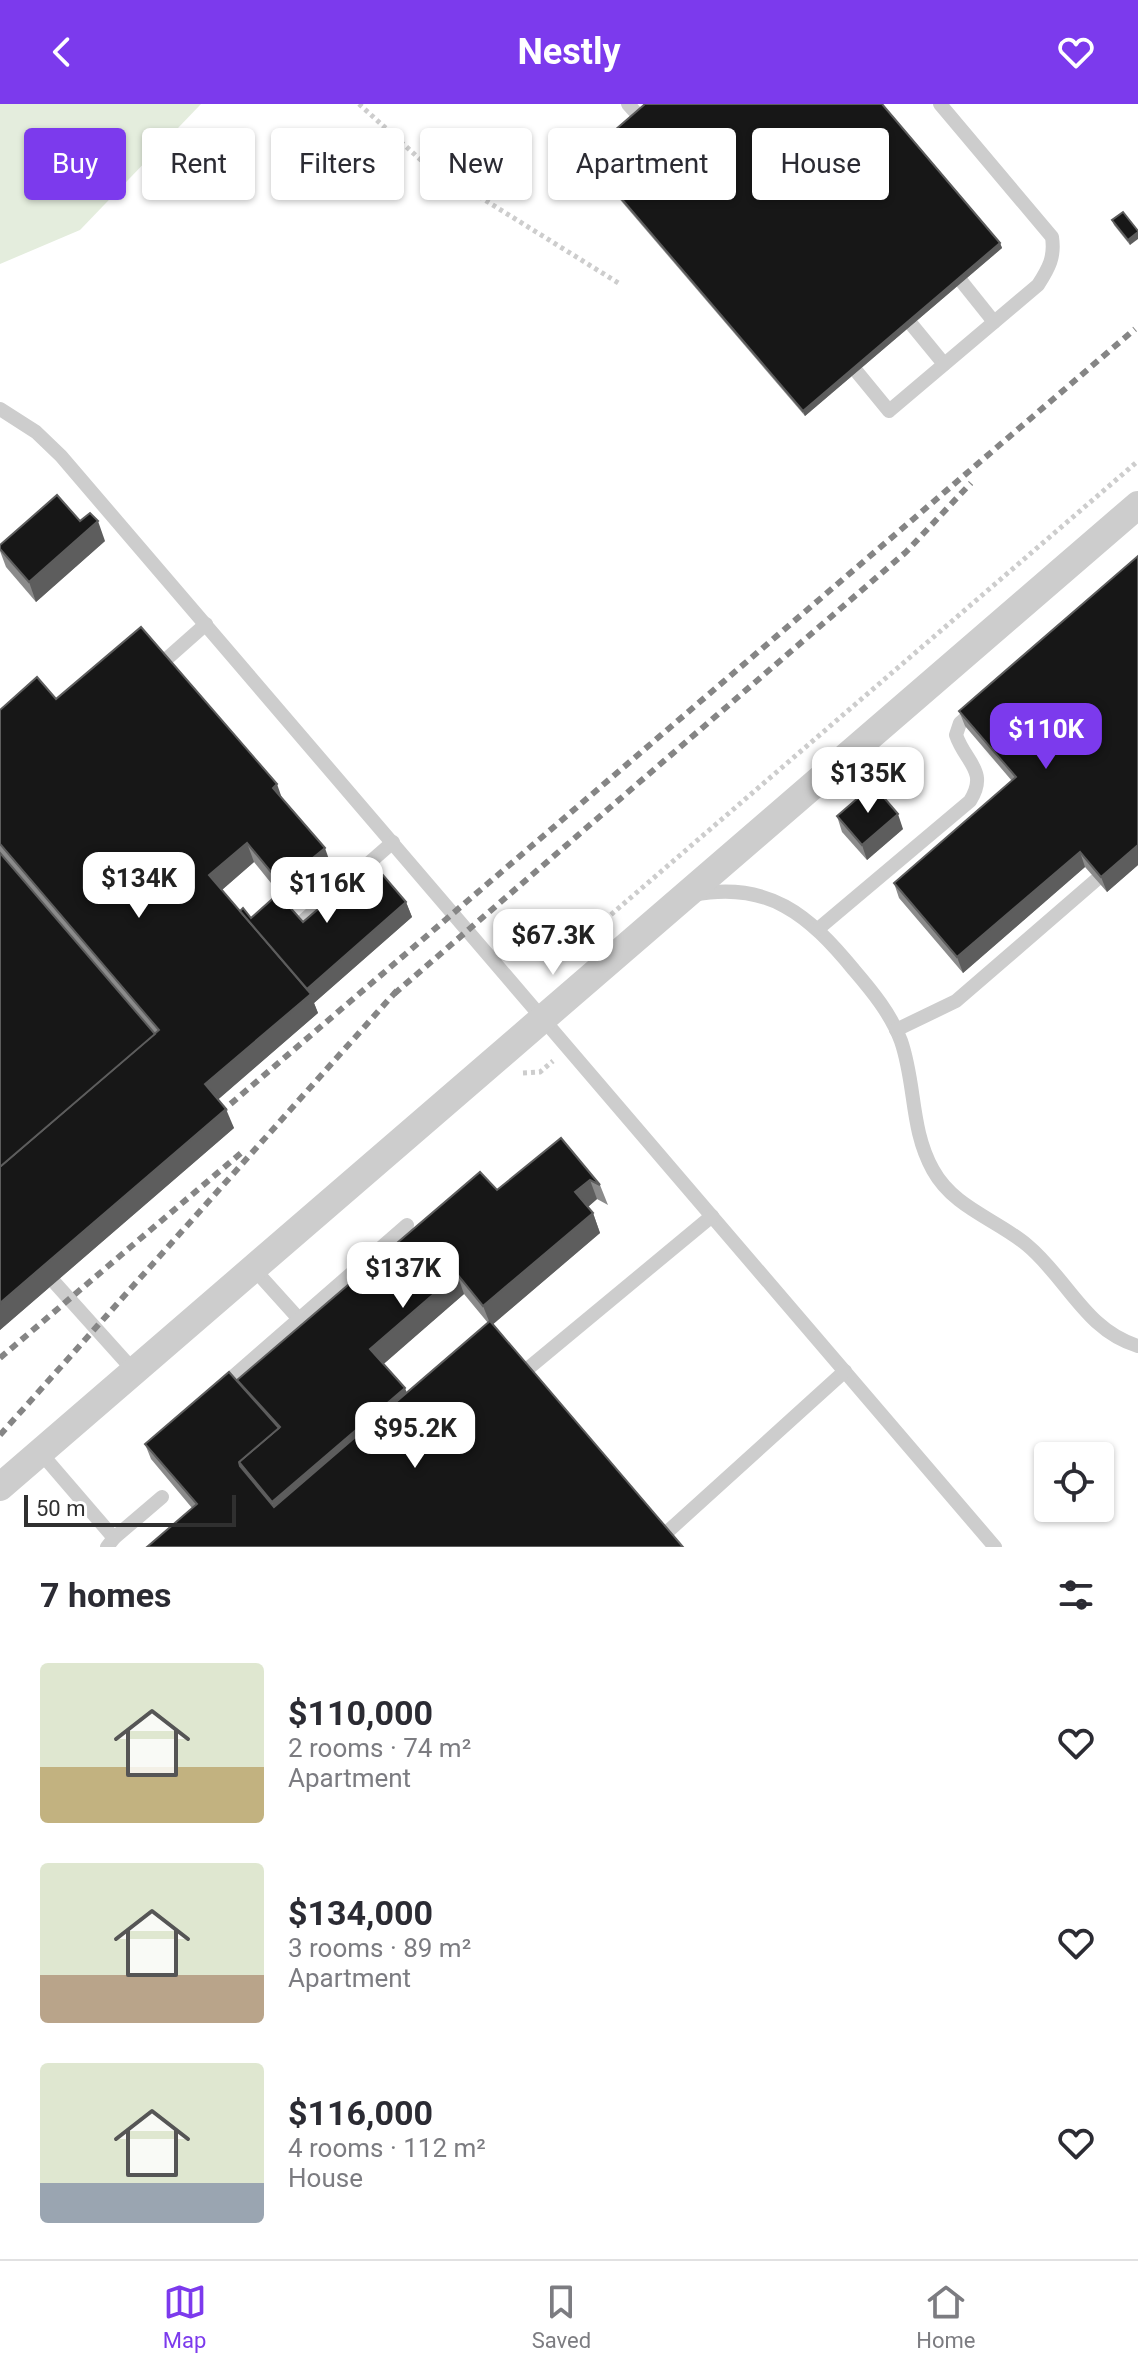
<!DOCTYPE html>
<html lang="en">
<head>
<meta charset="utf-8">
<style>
  :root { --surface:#fff; --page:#f2f2f3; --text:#2b2b33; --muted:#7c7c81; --line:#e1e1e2; --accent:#7c3aed }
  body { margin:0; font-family:Roboto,sans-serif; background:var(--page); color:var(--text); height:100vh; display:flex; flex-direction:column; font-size:30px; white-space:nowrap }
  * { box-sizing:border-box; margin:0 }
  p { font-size:26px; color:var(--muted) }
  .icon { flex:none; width:44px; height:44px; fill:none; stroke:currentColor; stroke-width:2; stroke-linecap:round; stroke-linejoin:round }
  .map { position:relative; height:1443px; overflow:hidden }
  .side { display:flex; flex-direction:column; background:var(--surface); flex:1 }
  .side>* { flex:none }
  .hud { position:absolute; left:24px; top:24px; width:1090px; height:72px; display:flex; gap:16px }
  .tools { position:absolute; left:1034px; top:1338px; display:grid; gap:16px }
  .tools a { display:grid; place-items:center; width:80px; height:80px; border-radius:8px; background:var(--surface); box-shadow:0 2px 6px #0004; font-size:40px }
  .scale { position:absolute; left:24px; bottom:20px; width:212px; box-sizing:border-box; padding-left:8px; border:4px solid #303030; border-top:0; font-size:22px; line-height:28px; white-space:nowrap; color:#303030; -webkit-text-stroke:6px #fff; paint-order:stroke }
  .price { position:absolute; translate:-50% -68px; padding:0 18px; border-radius:16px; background:#fff; color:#222; font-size:26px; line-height:52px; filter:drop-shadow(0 2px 4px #0008) }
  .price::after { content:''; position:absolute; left:50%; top:48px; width:24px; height:18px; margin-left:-12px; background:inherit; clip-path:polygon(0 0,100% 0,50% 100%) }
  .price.current { background:var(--accent); color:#fff }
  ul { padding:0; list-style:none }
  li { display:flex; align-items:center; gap:24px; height:200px; padding:0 40px }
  li span { display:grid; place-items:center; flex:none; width:224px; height:160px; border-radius:8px; color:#555 }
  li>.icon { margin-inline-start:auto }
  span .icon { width:96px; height:96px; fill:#fffc; stroke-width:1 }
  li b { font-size:34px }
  h2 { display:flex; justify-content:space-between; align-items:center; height:96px; padding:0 40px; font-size:34px }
  .chip { padding:0 28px; border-radius:8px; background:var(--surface); box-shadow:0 2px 6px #0004; font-size:28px; line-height:72px }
  .chip.current { background:var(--accent); color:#fff }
  header { display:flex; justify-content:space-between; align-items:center; height:104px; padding:0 40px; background:var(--accent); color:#fff; font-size:36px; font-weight:700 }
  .dock { display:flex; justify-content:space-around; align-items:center; height:112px; border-top:2px solid var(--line); background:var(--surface); font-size:22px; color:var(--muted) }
  .dock a { display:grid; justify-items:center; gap:4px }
  .dock .current { color:var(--accent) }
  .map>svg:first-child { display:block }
</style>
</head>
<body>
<header><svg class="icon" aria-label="back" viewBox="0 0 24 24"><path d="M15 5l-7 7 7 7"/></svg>Nestly<svg class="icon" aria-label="heart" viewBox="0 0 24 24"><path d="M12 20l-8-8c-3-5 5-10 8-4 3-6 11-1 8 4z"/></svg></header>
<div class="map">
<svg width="1138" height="1443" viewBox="0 0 1138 1443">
  <rect width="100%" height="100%" fill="#fff"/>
  <!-- green -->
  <polygon fill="#e4eddd" points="0,0 201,0 80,126 0,160"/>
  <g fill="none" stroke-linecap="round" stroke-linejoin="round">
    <!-- path -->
    <g stroke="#cdcdcd" stroke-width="5" stroke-dasharray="4 4" stroke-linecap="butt">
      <polyline points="359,0 422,57 620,180"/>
      <polyline points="575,851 578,839 1138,357"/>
      <polyline points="523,969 540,968 553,957"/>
    </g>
    <!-- lane -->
    <g stroke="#cdcdcd" stroke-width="14">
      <polyline points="628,0 637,10"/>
      <polyline points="962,178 994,218"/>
      <polyline points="912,221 944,260"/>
      <path d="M857,268L889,307L1038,181C1049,164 1055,153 1052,133L940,0"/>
      <polyline points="0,305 36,328 61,352 995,1443"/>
      <polyline points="162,559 206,520"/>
      <path d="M693,791C768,776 809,811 854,866C872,887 891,910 901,937C916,980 910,1025 933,1066C954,1104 996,1115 1027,1141C1067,1174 1085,1226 1138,1242"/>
      <polyline points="304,816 393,738"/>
      <path d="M818,825L970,697C989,667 965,658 956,631L960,619L975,606"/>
      <polyline points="896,926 956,897 1096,776"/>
      <polyline points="253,1164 299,1215"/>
      <polyline points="55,1179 134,1267"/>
      <polyline points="525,1267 712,1112"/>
      <polyline points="228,1277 407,1121"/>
      <polyline points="40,1348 114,1434 107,1443"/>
      <polyline points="665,1430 845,1267"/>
      <polyline points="114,1434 162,1393"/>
    </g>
    <!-- street -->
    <polyline stroke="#cdcdcd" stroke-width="28" points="0,1383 1138,401"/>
    <!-- rail -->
    <g stroke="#858585" stroke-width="6" stroke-dasharray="8 6" stroke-linecap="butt">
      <polyline points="394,890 906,448 971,379"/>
      <polyline points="220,1009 1135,225"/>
      <polyline points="0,1254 241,1049"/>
      <polyline points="0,1331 400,883"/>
    </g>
  </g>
  <!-- wall -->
  <g fill="#8b8b8b" fill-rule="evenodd">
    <polygon points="585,52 1000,139 1002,144 805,312 587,57"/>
    <polygon points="1112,116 1138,127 1130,141 1114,121"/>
    <polygon points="105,437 36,498 6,463 0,447 0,441"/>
    <polygon points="1138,452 1138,761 1107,788 1085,763 963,869 899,794 894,779 1012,677 965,622 959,607"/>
    <polygon points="56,595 282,694 332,764 288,800 254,758 222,786 240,807 251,814 303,818 379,774 406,798 412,813 314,899 318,909 218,995 234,1024 0,1226 0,606"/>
    <polygon points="837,712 903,725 867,756 842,728"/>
    <path d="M561,1034L600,1081L608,1101L597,1095L588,1103L593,1109L600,1129L493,1220L683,1443L192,1404L151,1355L145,1340L239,1279L237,1276L497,1086ZM464,1190L488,1219L407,1289L383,1260Z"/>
  </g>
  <!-- shaded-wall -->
  <g fill="#5d5d5d">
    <polygon points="1138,128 1138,135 1130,141 1128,136"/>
    <polygon points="1000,139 1002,144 805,312 803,307"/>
    <polygon points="98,417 105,437 36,498 29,478"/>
    <polygon points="277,680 284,700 273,684"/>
    <polygon points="898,710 903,725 867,756 862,741"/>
    <polygon points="247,739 254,758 216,791 209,771"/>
    <polygon points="1138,741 1138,761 1107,788 1101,773"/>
    <polygon points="325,744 332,764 288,800 281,780"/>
    <polygon points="1080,748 1085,763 963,869 957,853"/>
    <polygon points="406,798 412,813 314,899 318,909 213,1000 205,980 305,887"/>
    <polygon points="226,1005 234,1024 0,1226 0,1199"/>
    <polygon points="590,1076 597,1095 582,1108 575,1088"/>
    <polygon points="593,1109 600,1129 491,1222 483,1202"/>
    <polygon points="457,1170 464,1190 378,1265 370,1245"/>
    <polygon points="405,1284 413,1304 279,1418 272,1398"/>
  </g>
  <!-- building -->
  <g fill="#171717" stroke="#5d5d5d" stroke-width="2">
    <polygon points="645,0 882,0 1000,139 803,307 585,52"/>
    <polygon points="1123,108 1138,127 1138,128 1128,136 1112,116"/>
    <polygon points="57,391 80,417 90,409 98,417 29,478 0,445 0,441"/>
    <polygon points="1138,452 1138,741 1101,773 1080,748 957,853 894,779 1016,673 959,607"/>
    <polygon points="141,523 277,680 273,684 325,744 281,780 247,739 209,771 311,890 205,980 226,1005 0,1199 0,1061 1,1062 159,926 0,740 0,606 37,573 56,595"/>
    <polygon points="873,681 898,710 862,741 837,712"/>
    <polygon points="0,749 155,930 1,1062 0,1061"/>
    <polygon points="368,762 379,774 383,771 406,798 307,885 240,807 243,804 251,814 278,790 303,818"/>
    <polygon points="561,1034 600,1081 590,1076 575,1088 593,1109 483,1202 457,1170 370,1245 405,1284 272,1398 239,1358 280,1323 237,1276 480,1068 497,1086"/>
    <polygon points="490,1217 683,1443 147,1443 197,1400 145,1340 229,1268 279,1324 239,1358 240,1362 274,1403"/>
  </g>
</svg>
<div class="tools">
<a><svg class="icon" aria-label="locate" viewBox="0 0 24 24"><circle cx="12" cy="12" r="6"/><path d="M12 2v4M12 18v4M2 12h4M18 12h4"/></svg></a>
</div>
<div class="scale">50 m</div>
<b class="price current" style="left:1046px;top:667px">$110K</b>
<b class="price" style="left:868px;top:711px">$135K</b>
<b class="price" style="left:139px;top:816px">$134K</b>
<b class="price" style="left:327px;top:821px">$116K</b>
<b class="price" style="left:553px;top:873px">$67.3K</b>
<b class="price" style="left:403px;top:1206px">$137K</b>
<b class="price" style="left:415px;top:1366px">$95.2K</b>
<div class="hud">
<a class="chip current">Buy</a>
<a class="chip">Rent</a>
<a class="chip">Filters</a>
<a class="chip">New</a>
<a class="chip">Apartment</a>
<a class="chip">House</a>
</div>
</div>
<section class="side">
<h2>7 homes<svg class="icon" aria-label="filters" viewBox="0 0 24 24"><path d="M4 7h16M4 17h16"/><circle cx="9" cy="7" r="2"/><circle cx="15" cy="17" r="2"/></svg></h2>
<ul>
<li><span style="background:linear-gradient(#dfe7d0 65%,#c2b280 0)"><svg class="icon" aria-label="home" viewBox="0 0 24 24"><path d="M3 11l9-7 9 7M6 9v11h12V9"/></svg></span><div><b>$110,000</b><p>2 rooms · 74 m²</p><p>Apartment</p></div><svg class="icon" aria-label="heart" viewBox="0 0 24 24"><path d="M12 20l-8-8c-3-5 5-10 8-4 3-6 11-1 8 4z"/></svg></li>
<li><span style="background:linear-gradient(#dfe7d0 70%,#b9a48a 0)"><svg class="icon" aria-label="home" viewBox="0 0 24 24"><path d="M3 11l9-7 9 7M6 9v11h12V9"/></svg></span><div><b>$134,000</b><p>3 rooms · 89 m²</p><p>Apartment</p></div><svg class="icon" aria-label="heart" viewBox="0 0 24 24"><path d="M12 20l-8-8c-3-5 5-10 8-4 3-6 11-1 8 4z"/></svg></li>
<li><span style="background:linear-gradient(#dfe7d0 75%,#9aa5b1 0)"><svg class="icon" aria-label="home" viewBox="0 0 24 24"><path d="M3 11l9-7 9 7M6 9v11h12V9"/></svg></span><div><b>$116,000</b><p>4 rooms · 112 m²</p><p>House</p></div><svg class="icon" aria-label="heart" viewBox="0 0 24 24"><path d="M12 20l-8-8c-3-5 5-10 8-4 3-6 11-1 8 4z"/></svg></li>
</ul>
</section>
<nav class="dock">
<a class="current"><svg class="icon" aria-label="map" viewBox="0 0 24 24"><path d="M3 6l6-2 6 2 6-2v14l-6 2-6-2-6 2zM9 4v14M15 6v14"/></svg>Map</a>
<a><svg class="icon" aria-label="saved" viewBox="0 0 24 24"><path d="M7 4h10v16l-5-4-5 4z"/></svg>Saved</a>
<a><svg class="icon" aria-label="home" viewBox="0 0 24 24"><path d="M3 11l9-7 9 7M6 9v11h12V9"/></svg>Home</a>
</nav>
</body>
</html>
